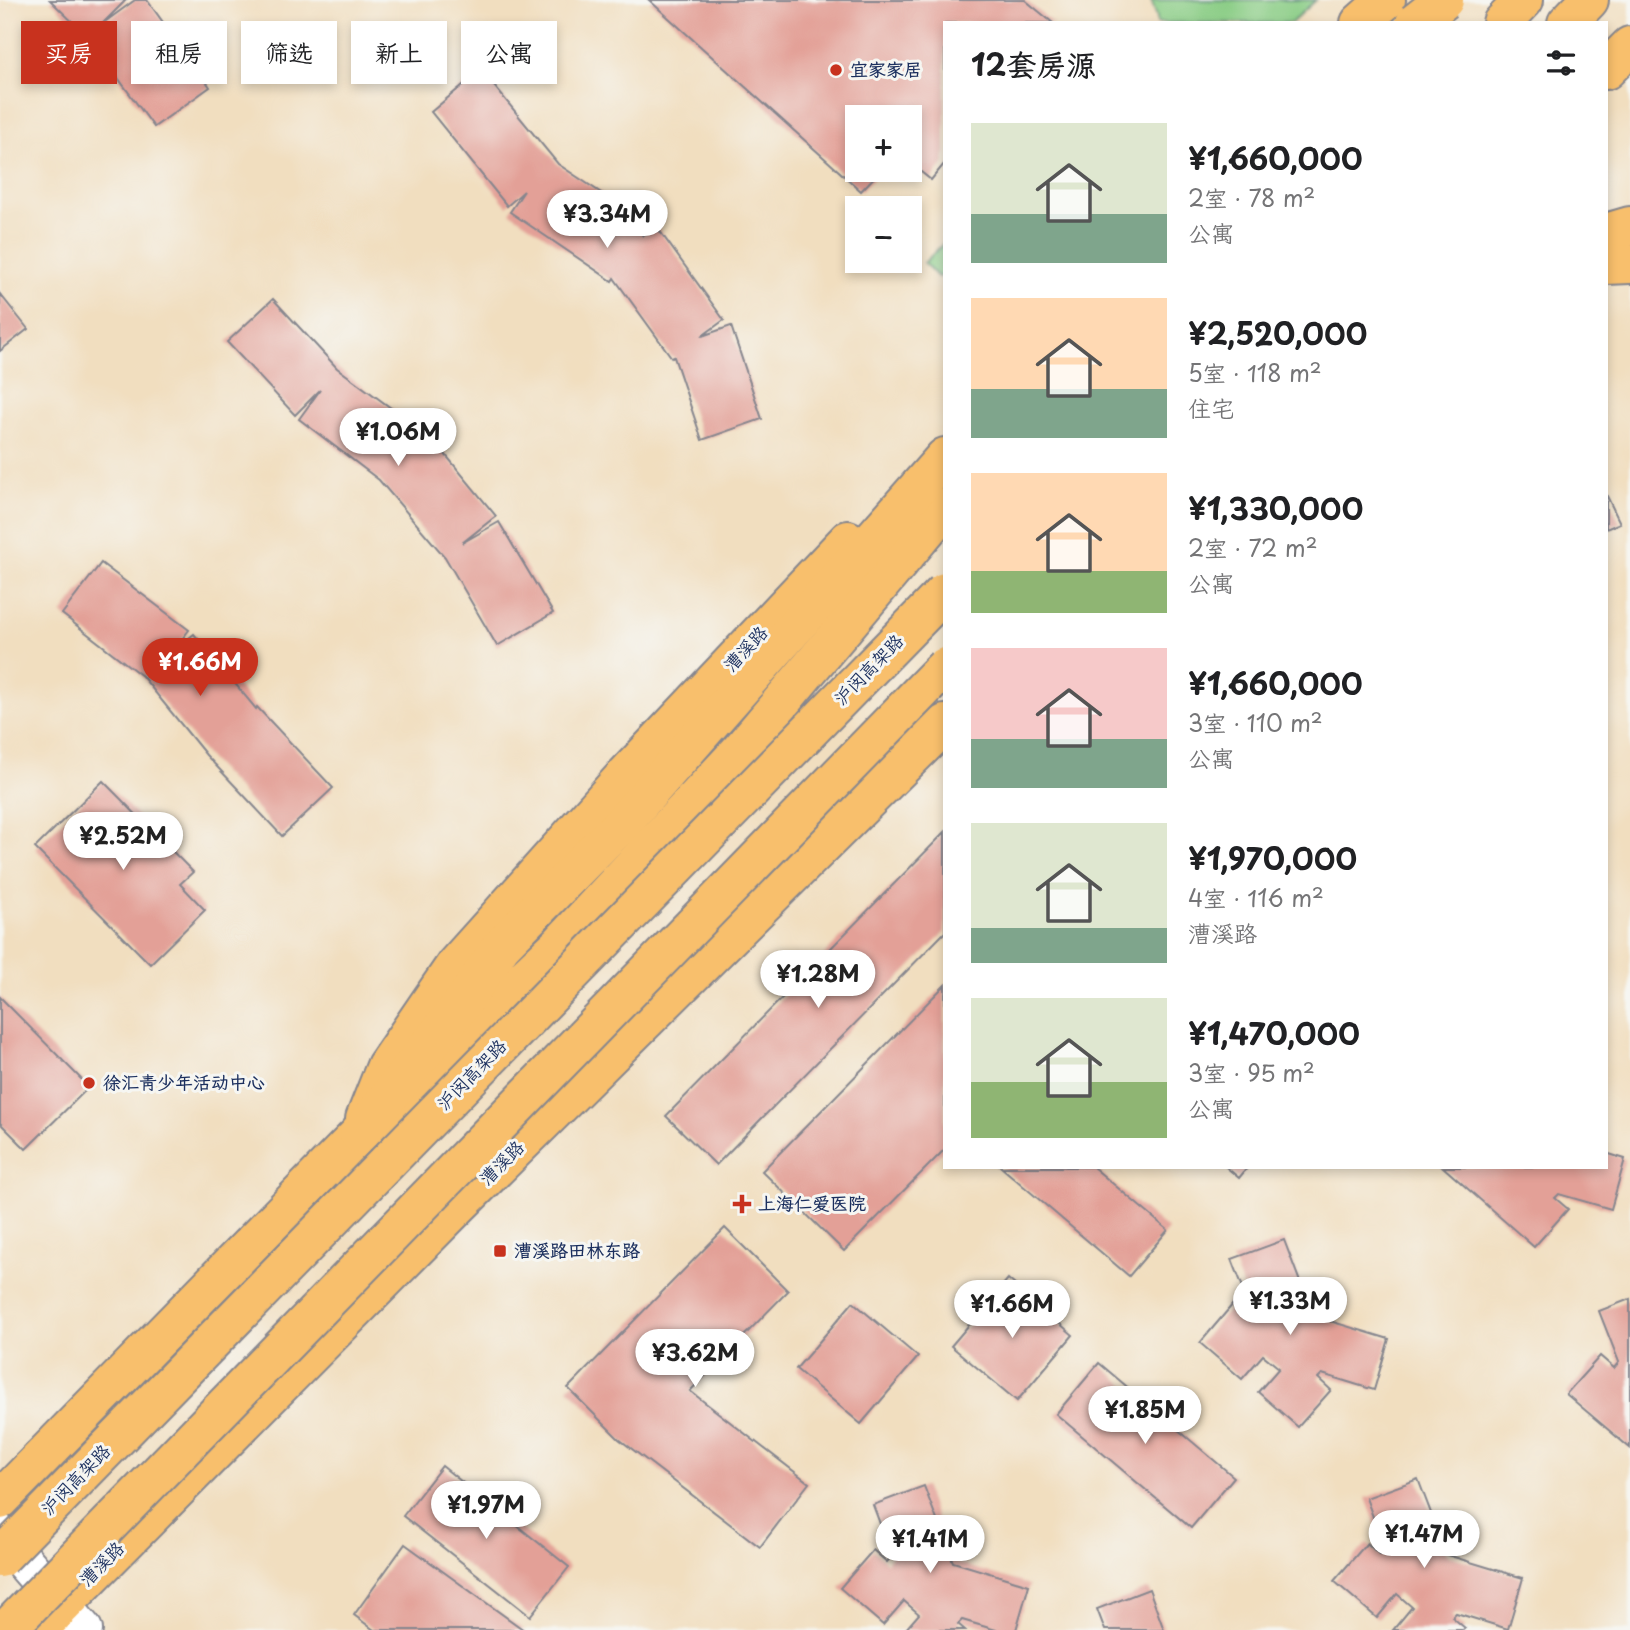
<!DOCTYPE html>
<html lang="zh">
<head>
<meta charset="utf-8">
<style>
  :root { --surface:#fff; --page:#f6f6f6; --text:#202124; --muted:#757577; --accent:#c8321e }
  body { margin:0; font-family:"Playpen Sans","LXGW WenKai TC",sans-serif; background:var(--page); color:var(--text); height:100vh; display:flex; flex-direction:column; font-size:26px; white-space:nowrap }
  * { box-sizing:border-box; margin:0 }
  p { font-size:23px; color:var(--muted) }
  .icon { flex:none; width:38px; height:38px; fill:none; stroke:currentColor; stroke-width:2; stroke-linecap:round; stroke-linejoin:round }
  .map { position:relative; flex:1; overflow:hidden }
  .details { position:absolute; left:943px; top:21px; width:665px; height:1148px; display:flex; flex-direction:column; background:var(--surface); border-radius:0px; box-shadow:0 4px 10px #0003 }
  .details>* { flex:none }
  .hud { position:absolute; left:21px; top:21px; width:665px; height:63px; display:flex; gap:14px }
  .controls { position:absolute; left:845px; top:105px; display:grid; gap:14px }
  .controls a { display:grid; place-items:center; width:77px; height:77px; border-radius:0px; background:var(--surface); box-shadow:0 4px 10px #0003; font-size:35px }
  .price { position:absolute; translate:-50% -60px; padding:0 16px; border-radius:24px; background:#fff; color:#222; font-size:23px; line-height:46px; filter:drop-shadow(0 2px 4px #0008) }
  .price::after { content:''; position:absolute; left:50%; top:42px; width:21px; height:16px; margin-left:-10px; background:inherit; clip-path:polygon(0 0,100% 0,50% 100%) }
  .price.on { background:var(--accent); color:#fff }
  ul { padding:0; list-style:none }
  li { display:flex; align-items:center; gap:21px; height:175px; padding:0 28px }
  li span { display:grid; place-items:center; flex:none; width:196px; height:140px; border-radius:0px; color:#555 }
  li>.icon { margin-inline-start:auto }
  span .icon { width:84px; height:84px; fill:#fffc; stroke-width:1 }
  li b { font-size:30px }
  h2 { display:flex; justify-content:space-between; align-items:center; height:84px; padding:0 28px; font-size:30px }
  .tag { padding:0 24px; border-radius:0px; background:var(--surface); box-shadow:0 4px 10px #0003; font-size:24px; line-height:63px }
  .tag.on { background:var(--accent); color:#fff }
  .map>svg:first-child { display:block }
</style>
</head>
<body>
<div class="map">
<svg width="1630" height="1630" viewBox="0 0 1630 1630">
  <rect width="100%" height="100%" fill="#f6f6f2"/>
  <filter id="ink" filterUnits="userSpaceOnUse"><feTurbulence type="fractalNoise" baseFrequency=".0143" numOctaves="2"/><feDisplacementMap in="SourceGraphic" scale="14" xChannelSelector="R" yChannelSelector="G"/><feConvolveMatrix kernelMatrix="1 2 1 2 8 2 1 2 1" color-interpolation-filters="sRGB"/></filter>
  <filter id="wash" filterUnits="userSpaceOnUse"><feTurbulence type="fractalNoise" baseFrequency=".00686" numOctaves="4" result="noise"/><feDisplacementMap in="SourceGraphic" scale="28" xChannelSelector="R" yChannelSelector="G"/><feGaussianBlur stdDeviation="1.57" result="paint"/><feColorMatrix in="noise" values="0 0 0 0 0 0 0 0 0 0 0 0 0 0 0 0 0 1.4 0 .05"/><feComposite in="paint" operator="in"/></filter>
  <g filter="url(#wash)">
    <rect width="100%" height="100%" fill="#f1debf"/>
    <!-- green -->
    <g fill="#8bcd86" stroke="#537e72" stroke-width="2">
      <polygon points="1151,0 1316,0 1291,23 1157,23 1157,17"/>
      <polygon points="945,242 945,274 938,277 924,263"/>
    </g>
    <g id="blocks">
      <!-- building -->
      <g fill="#e3a097">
        <polygon points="50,0 126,0 102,24 135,0 147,0 173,36 189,25 200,41 185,52 210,87 154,127 88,37"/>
        <polygon points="649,0 1025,0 1053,23 945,23 945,163 931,180 910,163 910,117 858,117 858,170 881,170 861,191"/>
        <polygon points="481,70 558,164 649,225 642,236 656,226 724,320 702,336 731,326 762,419 702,440 674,357 672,358 614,278 612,281 510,212 524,191 507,206 431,112"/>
        <polygon points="0,294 28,329 0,351"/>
        <polygon points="273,299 337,368 426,434 408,456 431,437 496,516 462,543 499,522 553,613 497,646 445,557 379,480 299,419 320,390 295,415 227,342"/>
        <polygon points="1606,494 1620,523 1606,529"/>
        <polygon points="101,563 189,630 172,652 194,634 256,709 257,707 333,788 282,836 206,755 142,676 62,614"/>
        <polygon points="103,781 193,872 180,884 205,910 150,964 35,848"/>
        <polygon points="945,832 945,932 716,1165 666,1116"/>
        <polygon points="945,985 945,1149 844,1251 762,1171"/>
        <polygon points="0,997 89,1087 26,1149 0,1123"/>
        <polygon points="1606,1153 1625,1159 1611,1209 1559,1194 1555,1198 1568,1209 1534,1247 1443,1167 1606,1167"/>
        <polygon points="1001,1167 1093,1167 1168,1230 1129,1276"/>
        <polygon points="1226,1167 1248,1167 1239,1178"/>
        <polygon points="725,1228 788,1291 690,1391 809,1483 760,1547 619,1439 568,1388"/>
        <polygon points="1284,1240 1313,1316 1389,1339 1374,1390 1322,1374 1318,1378 1331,1390 1298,1427 1258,1392 1279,1368 1263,1355 1242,1379 1200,1343 1233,1304 1247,1316 1252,1311 1232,1259"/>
        <polygon points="1008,1279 1073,1335 1017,1401 951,1346"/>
        <polygon points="1630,1299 1630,1448 1566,1394 1600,1356 1614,1368 1619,1362 1599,1311"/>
        <polygon points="853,1302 918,1357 861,1424 796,1369"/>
        <polygon points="1099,1363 1234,1477 1191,1528 1056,1414"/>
        <polygon points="442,1466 569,1567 530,1616 403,1516"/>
        <polygon points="1418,1479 1447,1555 1523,1578 1508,1629 1456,1613 1452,1617 1465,1628 1463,1630 1393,1630 1412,1607 1397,1594 1377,1618 1334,1581 1367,1543 1380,1555 1385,1549 1366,1498"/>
        <polygon points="924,1486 953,1562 1029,1585 1016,1630 996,1630 962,1620 958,1624 965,1630 905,1630 919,1614 904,1601 883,1625 840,1588 873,1550 887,1562 892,1556 873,1505"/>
        <polygon points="405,1544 524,1630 374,1630 354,1615"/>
        <polygon points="1149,1589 1164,1630 1105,1630 1097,1609"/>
      </g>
    </g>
  </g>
  <g filter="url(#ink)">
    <use href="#blocks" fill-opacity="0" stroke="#86868e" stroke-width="2"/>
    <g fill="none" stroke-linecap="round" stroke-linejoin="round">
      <!-- tertiary casing -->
      <g stroke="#86868e" stroke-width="42">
        <polyline id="tertiary" points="0,1534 83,1630"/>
      </g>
      <!-- primary casing -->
      <g stroke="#86868e" stroke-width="42">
        <g id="primary">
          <polyline points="1360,23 1386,0"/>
          <polyline points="1606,70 1630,46"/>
          <polyline points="365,1119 386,1066 456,964 621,780 848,540"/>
          <polyline points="0,1500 359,1134 561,943 739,752 945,508"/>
          <polyline points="38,1630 456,1208 945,724"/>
        </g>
      </g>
      <!-- trunk casing -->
      <g stroke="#86868e" stroke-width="42">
        <g id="trunk">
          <polyline points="1502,23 1524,0"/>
          <polyline points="1567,23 1589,0"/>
          <polyline points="1606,233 1630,226"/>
          <polyline points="1606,265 1630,264"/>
          <polyline points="359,1134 463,1002 501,946 623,822 945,457"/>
        </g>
      </g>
      <!-- tertiary -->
      <use href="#tertiary" stroke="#fff" stroke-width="38"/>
      <!-- primary -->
      <use href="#primary" stroke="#f8bf6c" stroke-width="38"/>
      <!-- trunk -->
      <use href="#trunk" stroke="#f8bf6c" stroke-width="38"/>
      <!-- trunk-bridge casing -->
      <g stroke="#86868e" stroke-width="42" stroke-linecap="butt">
        <g id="trunk-bridge">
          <polyline points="1415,23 1444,0"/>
          <polyline points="0,1558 945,592"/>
          <polyline points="6,1630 945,667"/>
        </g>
      </g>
      <!-- trunk-bridge -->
      <use href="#trunk-bridge" stroke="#f8bf6c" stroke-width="38"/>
    </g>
  </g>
  <!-- markers -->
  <g fill="#c8321e" stroke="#f6f6f2" stroke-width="2.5">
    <circle cx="836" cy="70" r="7"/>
    <circle cx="89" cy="1083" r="7"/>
    <path d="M738.5 1193.5h7v7h7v7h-7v7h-7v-7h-7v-7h7z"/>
    <rect x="493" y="1244" width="14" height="14" rx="3.5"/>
  </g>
  <g text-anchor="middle" stroke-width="6" stroke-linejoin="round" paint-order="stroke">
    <!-- poi labels -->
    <g font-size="18" font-weight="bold" fill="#1b2f5e" stroke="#f6f6f2" text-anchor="start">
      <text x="850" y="76">宜家家居</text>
      <text x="103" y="1089">徐汇青少年活动中心</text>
      <text x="758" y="1210">上海仁爱医院</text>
      <text x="514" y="1257">漕溪路田林东路</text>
    </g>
    <!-- street labels -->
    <g font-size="18" fill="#1b2f5e" stroke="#f6f6f2">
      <text transform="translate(746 649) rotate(-47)" y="6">漕溪路</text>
      <text transform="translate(869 670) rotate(-46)" y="6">沪闵高架路</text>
      <text transform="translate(472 1075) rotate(-46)" y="6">沪闵高架路</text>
      <text transform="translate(502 1163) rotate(-45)" y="6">漕溪路</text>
      <text transform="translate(76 1480) rotate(-46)" y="6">沪闵高架路</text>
      <text transform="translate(102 1564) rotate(-45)" y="6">漕溪路</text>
    </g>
  </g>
</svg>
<div class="controls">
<a>+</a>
<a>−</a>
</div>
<b class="price" style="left:607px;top:250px">¥3.34M</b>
<b class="price" style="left:398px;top:468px">¥1.06M</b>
<b class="price on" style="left:200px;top:698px">¥1.66M</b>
<b class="price" style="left:123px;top:872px">¥2.52M</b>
<b class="price" style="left:818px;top:1010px">¥1.28M</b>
<b class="price" style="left:1290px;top:1337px">¥1.33M</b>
<b class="price" style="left:1012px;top:1340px">¥1.66M</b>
<b class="price" style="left:695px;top:1389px">¥3.62M</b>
<b class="price" style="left:1145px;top:1446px">¥1.85M</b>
<b class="price" style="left:486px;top:1541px">¥1.97M</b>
<b class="price" style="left:1424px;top:1570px">¥1.47M</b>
<b class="price" style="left:930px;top:1575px">¥1.41M</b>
<div class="hud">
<a class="tag on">买房</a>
<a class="tag">租房</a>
<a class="tag">筛选</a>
<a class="tag">新上</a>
<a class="tag">公寓</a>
</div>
<section class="details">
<h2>12套房源<svg class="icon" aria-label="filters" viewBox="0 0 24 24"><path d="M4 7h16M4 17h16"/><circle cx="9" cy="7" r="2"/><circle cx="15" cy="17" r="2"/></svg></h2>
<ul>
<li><span style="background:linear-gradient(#dfe7d0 65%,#7fa58c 0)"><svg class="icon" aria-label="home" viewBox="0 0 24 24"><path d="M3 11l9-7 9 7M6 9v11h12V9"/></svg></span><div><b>¥1,660,000</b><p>2室 · 78 m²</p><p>公寓</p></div></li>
<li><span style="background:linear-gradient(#ffd9b3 65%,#7fa58c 0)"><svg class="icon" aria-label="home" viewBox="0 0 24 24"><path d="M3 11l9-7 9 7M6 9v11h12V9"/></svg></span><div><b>¥2,520,000</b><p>5室 · 118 m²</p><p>住宅</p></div></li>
<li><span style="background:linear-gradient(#ffd9b3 70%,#8fb573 0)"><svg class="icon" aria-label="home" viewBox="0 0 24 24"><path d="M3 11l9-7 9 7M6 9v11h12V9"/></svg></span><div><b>¥1,330,000</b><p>2室 · 72 m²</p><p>公寓</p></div></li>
<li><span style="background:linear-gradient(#f6c9c9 65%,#7fa58c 0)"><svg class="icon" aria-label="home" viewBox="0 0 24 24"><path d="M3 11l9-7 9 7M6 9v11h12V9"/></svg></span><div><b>¥1,660,000</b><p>3室 · 110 m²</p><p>公寓</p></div></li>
<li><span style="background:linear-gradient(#dfe7d0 75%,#7fa58c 0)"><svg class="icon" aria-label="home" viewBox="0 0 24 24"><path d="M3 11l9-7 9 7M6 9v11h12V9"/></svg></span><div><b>¥1,970,000</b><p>4室 · 116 m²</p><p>漕溪路</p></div></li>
<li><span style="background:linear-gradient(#dfe7d0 60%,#8fb573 0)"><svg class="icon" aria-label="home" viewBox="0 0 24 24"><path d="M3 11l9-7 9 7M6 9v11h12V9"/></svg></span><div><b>¥1,470,000</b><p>3室 · 95 m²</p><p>公寓</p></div></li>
</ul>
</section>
</div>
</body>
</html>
